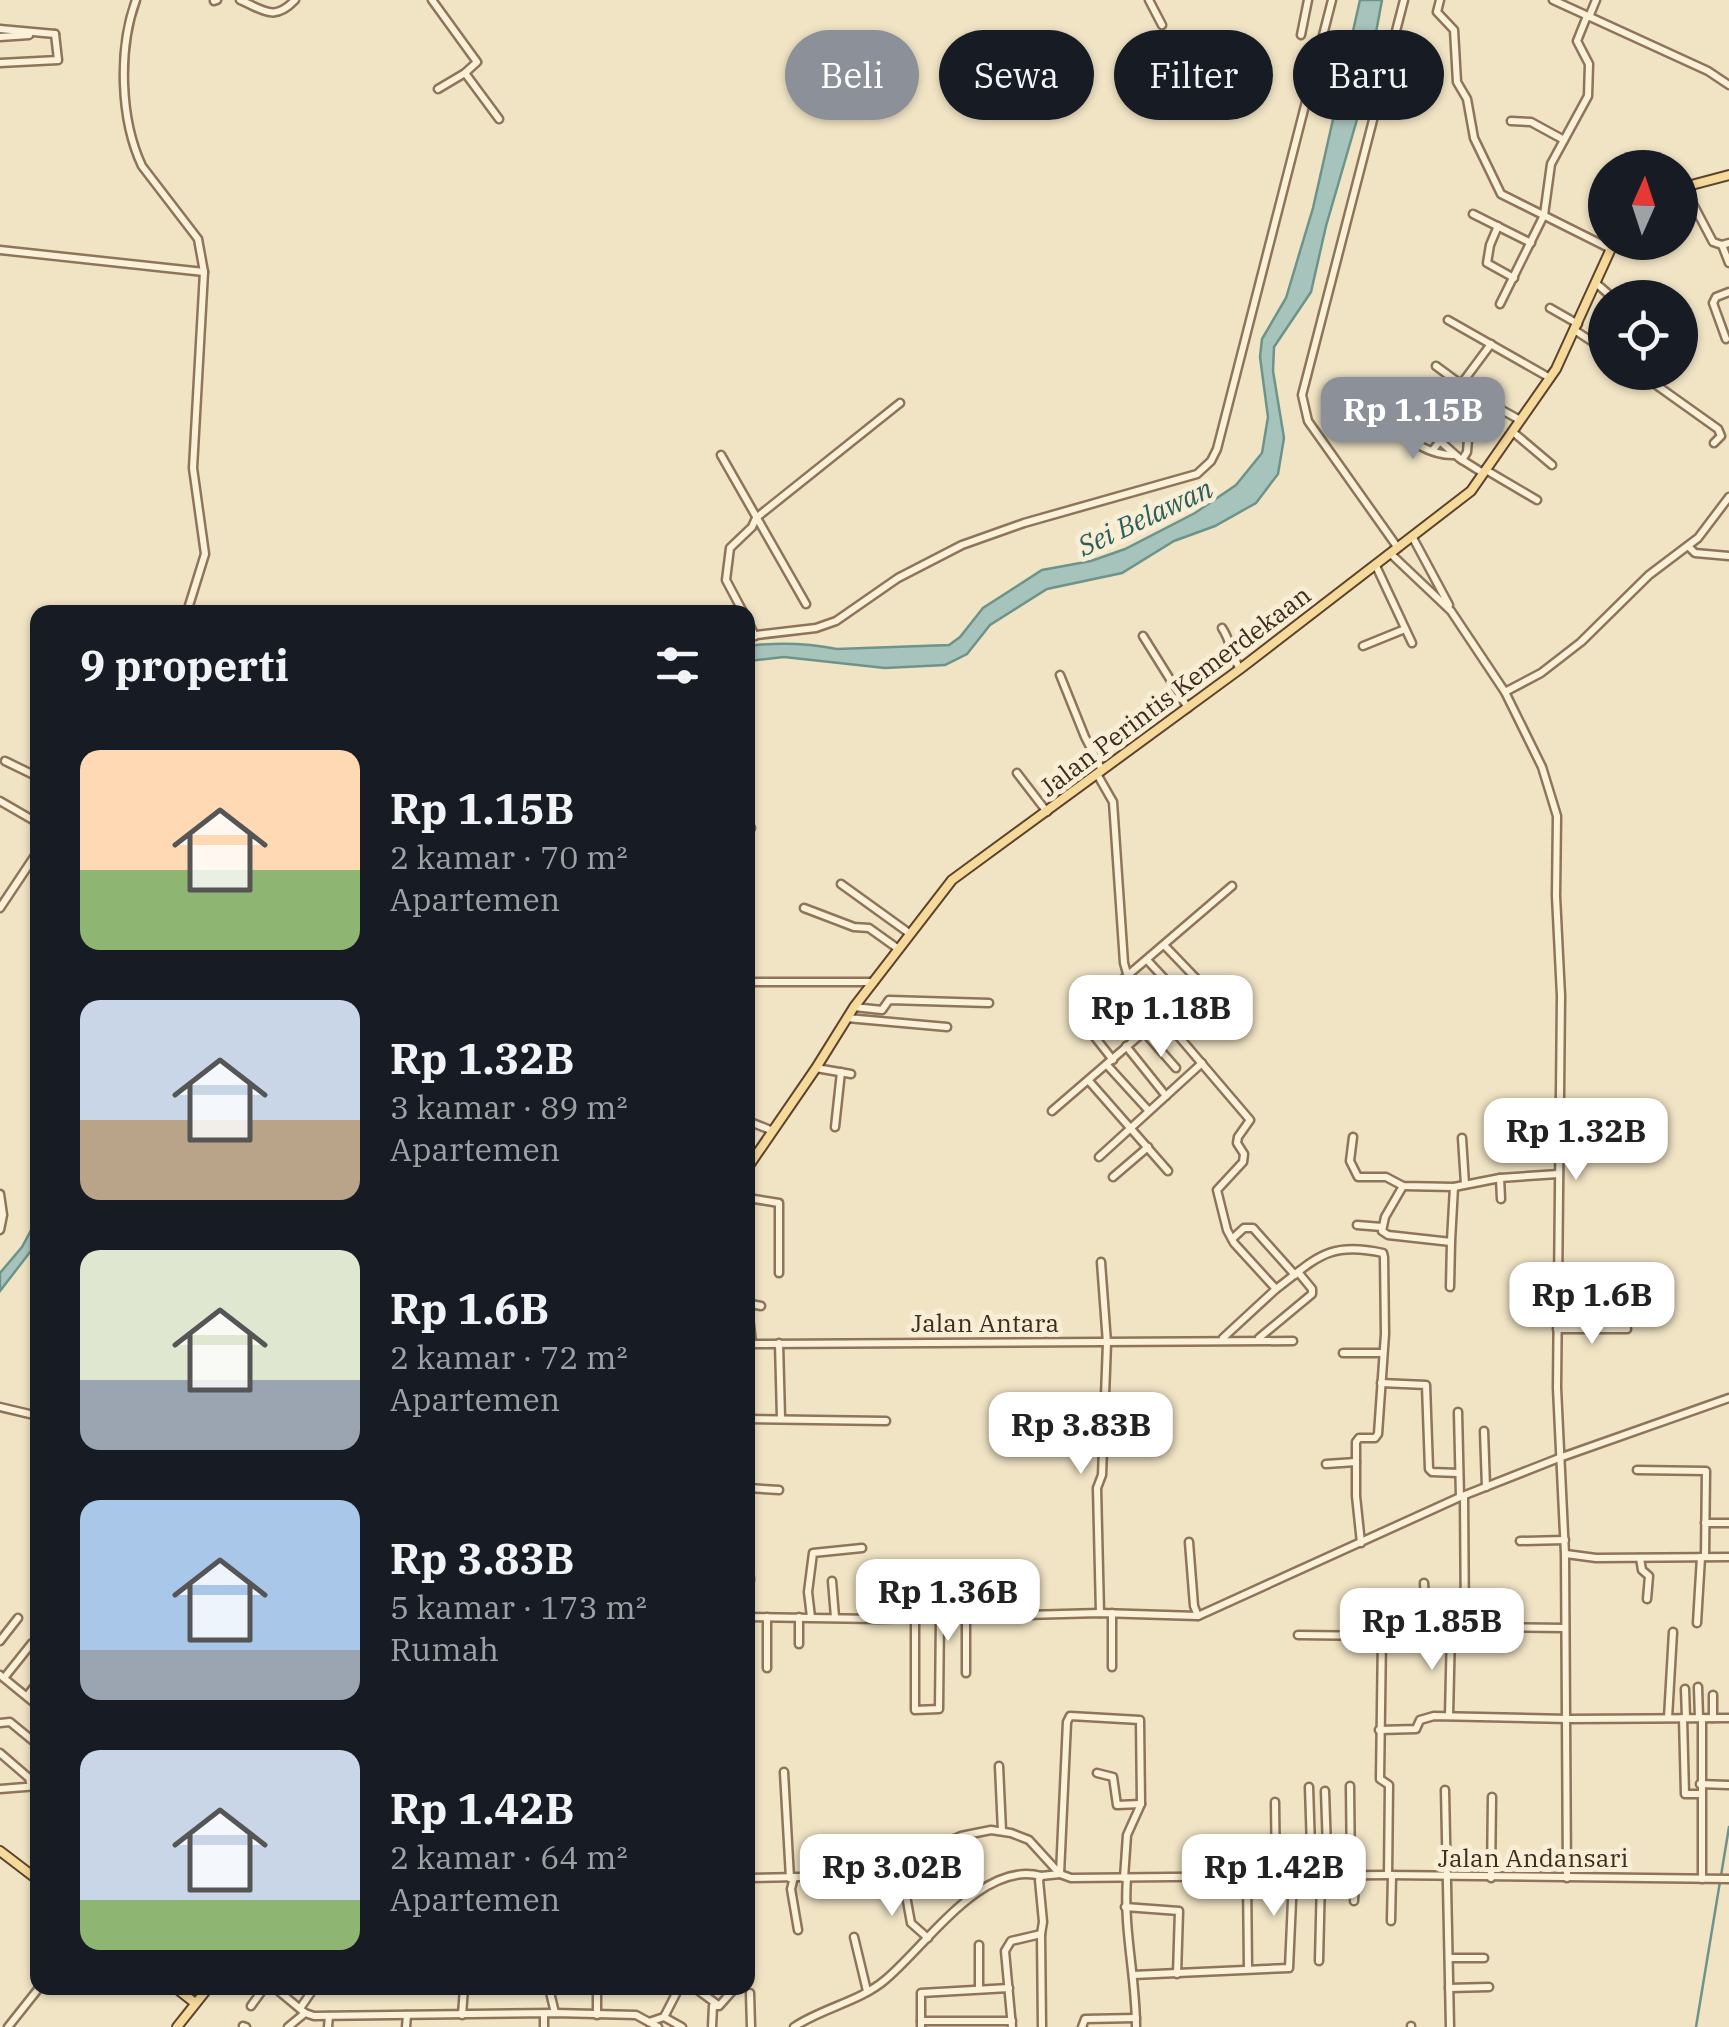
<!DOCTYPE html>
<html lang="id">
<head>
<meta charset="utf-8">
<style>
  :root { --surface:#171b24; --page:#20242c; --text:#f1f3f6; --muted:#9ea1a6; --accent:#8c9099 }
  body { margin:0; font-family:"IBM Plex Serif",serif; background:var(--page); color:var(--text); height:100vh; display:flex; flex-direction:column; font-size:38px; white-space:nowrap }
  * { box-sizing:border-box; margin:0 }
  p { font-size:32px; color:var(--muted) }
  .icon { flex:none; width:55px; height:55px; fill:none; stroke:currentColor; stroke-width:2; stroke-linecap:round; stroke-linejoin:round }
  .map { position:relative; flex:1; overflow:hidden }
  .drawer { position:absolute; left:30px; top:605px; width:725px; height:1390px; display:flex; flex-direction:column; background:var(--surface); border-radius:20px; box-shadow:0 2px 8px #0004 }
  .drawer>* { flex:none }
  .hud { position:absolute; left:785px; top:30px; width:792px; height:90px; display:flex; gap:20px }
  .needle { width:65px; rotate:3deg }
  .fabs { position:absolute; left:1588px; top:150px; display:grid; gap:20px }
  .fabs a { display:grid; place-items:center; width:110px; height:110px; border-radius:50%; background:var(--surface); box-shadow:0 2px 8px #0004; font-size:50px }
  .price { position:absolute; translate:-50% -85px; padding:0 22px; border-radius:20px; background:#fff; color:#222; font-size:32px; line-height:65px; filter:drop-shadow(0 2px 5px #0008) }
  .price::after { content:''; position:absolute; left:50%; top:60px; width:30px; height:22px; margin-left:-15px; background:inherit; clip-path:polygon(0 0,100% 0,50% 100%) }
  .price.selected { background:var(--accent); color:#fff }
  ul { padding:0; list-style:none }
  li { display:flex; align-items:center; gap:30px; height:250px; padding:0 50px }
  li span { display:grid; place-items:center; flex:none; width:280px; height:200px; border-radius:20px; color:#555 }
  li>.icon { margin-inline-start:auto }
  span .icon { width:120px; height:120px; fill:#fffc; stroke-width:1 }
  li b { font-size:42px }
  h2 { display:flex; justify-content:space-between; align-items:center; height:120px; padding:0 50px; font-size:42px }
  .chip { padding:0 35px; border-radius:45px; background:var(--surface); box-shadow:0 2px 8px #0004; font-size:35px; line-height:90px }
  .chip.selected { background:var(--accent); color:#fff }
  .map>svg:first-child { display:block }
</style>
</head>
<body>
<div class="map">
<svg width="1729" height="2027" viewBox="0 0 1729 2027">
  <rect width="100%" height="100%" fill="#f1e4c5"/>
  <!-- water -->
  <g fill="#a7c4bc" stroke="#6d948a" stroke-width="2.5">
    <path d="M1360,0H1382L1365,92L1326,226L1311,292L1274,347L1273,371L1284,438L1278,474L1256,503L1215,526L1174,541L1122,573L1047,589L990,625L967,654L945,665L885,668L784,657L748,661V646C778,642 807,643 837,649L949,645L960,637L983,608L1042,570L1091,561L1125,549L1195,513L1236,485L1262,453L1268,417L1260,357L1262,339L1286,298L1313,208Z"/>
    <polygon points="37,1219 37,1243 0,1291 0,1273 22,1247"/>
  </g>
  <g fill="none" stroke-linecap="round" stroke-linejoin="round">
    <!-- stream -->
    <polyline stroke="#6d948a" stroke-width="2.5" points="1696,2027 1729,1827"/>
    <!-- minor casing -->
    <g stroke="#8e7559" stroke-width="11">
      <g id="minor">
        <path d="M136,0C118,49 120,119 142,166L198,239L204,272L193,468L205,554L187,612"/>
        <path d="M240,0C264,10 274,22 295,0"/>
        <polyline points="432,0 477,62 465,73 499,119"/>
        <polyline points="1149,0 1162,25"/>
        <polyline points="1440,0 1437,12 1454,30 1457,82 1467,99 1474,138 1501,194 1611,249"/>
        <polyline points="1553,0 1708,71 1729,85"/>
        <polyline points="214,1 217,0"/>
        <polyline points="1589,17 1596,0"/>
        <polyline points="0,29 55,34"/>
        <polyline points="1301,35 1308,0"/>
        <polyline points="0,37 29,35"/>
        <polyline points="0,63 58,60 55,34"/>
        <polyline points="438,89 465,73"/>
        <polyline points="1511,121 1531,122 1564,140"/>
        <polyline points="1684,187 1713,242 1722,245 1729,243"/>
        <polyline points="1473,214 1531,243"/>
        <polyline points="1498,226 1490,245 1487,263 1514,278"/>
        <polyline points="1722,245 1729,263"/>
        <polyline points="0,250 204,272"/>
        <polyline points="1597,284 1613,298"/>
        <polyline points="1500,304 1544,215 1551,164 1588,96 1589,64 1577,41 1587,16"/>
        <polyline points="1550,308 1578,324"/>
        <polyline points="1448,320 1550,378"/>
        <polyline points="1576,331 1605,350"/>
        <polyline points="1726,339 1713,303 1716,297 1729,292"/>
        <polyline points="1436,366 1478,397 1520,420"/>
        <polyline points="1638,372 1718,429 1721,436 1714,443"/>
        <polyline points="1462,383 1491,344"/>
        <path d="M1387,422C1405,438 1429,456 1454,455"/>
        <polyline points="1513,432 1552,465"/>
        <polyline points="1440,441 1469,426"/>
        <polyline points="1432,451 1440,441 1459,458 1483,473"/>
        <polyline points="721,455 806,604"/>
        <polyline points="1462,460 1467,452 1469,426 1483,399"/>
        <polyline points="1486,470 1537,500"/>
        <polyline points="1413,538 1449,605"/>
        <polyline points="1688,546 1695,553 1729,556"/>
        <polyline points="1398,548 1308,421 1302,395 1404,0"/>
        <polyline points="1392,555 1451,611 1505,692 1542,767 1557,816 1556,896 1561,996 1557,1388 1565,1554 1567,1878"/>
        <polyline points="1376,566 1412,643"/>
        <polyline points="743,612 726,580 730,548 752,527 756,518 900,403"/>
        <polyline points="748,622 755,636"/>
        <path d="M1222,628C1231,641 1231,655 1240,669"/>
        <polyline points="748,636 816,628 836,621 898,578 962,545 1024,523 1197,474 1211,461 1217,449 1332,0"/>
        <polyline points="1143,636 1188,708"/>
        <polyline points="1363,646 1405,629"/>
        <polyline points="1060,675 1085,737 1102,770"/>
        <polyline points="1505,692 1541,673 1581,642 1649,575 1698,538 1729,497"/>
        <polyline points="5,761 38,777"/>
        <polyline points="1017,773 1047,812"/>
        <path d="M1097,774L1113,802L1124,963L1128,977L1250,1120L1238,1137L1237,1143L1244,1154L1243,1162L1217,1190L1227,1230L1234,1243L1276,1289C1317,1258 1328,1241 1383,1253L1384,1257L1385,1334L1378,1434L1375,1438H1359L1356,1442V1496L1361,1543"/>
        <polyline points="0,801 38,823"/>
        <polyline points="748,831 751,828"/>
        <polyline points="841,884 909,933"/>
        <polyline points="0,908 38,851"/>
        <polyline points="804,908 854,927 869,928 897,948"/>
        <polyline points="1164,945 1212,995 1173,1029"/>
        <polyline points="1148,961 1174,989"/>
        <polyline points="748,982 874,982"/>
        <polyline points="1109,992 1176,1068"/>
        <polyline points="854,1007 882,1010 889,1000 989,1003"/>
        <polyline points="847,1018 947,1027"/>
        <polyline points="1126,1046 1166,1096"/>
        <polyline points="1113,1060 1079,1017 1232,886"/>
        <polyline points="1107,1065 1148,1110"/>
        <polyline points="816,1068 851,1074"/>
        <polyline points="1089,1081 1168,1171"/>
        <polyline points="1052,1111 1161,1017"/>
        <polyline points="748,1121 773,1131"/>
        <polyline points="835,1127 841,1072"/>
        <polyline points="1353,1137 1350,1161 1358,1177 1386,1177 1403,1186 1454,1187 1500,1178 1558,1174"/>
        <polyline points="1462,1138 1465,1184"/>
        <polyline points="1099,1157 1202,1063"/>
        <polyline points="1113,1177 1148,1147"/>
        <polyline points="1500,1178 1501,1199"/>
        <polyline points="1403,1186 1385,1217 1382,1231 1388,1235 1451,1242 1450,1287"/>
        <polyline points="0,1194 3,1215 0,1230"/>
        <polyline points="748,1198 779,1203 779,1273"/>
        <polyline points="1357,1225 1382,1227"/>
        <polyline points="1232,1239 1244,1228 1253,1228 1295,1275"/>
        <polyline points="1451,1241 1454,1187"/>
        <polyline points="748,1307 751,1304 761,1306"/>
        <polyline points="748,1308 752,1343"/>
        <polyline points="1557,1329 1627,1329"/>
        <polyline points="1223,1338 1276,1289"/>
        <polyline points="1259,1338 1312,1294 1312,1289 1298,1272"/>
        <polyline points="779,1343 781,1418"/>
        <polyline points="748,1344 1293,1341"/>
        <polyline points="1343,1353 1382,1353"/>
        <polyline points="1381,1383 1426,1385 1429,1469 1432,1472 1458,1473"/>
        <polyline points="0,1407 38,1416"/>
        <polyline points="1458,1412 1460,1497"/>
        <polyline points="748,1419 886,1421"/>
        <polyline points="1484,1431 1486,1487"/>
        <polyline points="1326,1464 1356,1462"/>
        <polyline points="1637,1470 1706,1471 1705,1557"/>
        <polyline points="748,1488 779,1490"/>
        <polyline points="1464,1496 1465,1627"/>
        <polyline points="1705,1523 1729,1523"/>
        <polyline points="1520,1541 1565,1540"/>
        <polyline points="1189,1542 1194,1606 1198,1616"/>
        <polyline points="1566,1554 1596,1558 1729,1557"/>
        <polyline points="748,1558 750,1580"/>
        <polyline points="1640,1558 1642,1570 1649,1576 1647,1599"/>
        <polyline points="832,1581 835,1617"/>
        <polyline points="1424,1583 1427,1632"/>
        <polyline points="1011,1613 1013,1567"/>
        <polyline points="1100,1613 1097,1488 1102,1475 1107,1343 1101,1262"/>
        <polyline points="748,1617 877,1619 1100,1613 1198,1616 1460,1497 1559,1458 1729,1398"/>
        <polyline points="811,1617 808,1592 813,1553 862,1548"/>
        <polyline points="897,1617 898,1577"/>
        <polyline points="915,1617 915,1710 939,1709 940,1616"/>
        <polyline points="1697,1623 1701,1557"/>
        <polyline points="1506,1627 1507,1594"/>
        <polyline points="1298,1635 1382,1636"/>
        <polyline points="0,1641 18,1618"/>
        <polyline points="799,1644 799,1617"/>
        <polyline points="1112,1667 1112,1613"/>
        <polyline points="767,1668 767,1617"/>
        <polyline points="966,1673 966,1615"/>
        <polyline points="0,1675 38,1706"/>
        <polyline points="4,1678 32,1643"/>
        <polyline points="1698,1687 1699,1718"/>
        <polyline points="1685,1689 1686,1718"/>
        <polyline points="1713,1695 1713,1718"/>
        <polyline points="27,1696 38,1682"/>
        <polyline points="1449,1716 1451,1630"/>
        <polyline points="1668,1718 1673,1632"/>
        <polyline points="1683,1718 1685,1794 1700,1794"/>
        <polyline points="0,1723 10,1722 38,1745"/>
        <polyline points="1379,1730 1416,1729 1420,1720 1434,1716 1568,1719 1729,1718"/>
        <polyline points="0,1753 29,1778 31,1786"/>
        <polyline points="999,1766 1002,1831"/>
        <polyline points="784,1772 790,1878"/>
        <polyline points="1097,1773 1113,1777 1117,1805 1141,1804"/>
        <polyline points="1700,1784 1728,1785"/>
        <polyline points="1350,1786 1351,1877"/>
        <polyline points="1309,1787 1312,1878"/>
        <polyline points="0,1789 38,1786"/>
        <polyline points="1445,1790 1450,2027"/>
        <polyline points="1325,1791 1328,1878"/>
        <polyline points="1275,1802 1276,1878"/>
        <polyline points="902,1874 911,1923 928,1938"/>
        <polyline points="1388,1875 1389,1785 1380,1779 1382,1636 1386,1633 1465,1627 1565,1628"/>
        <polyline points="794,1877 791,1889 798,1930"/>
        <polyline points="748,1878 898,1875 936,1847 961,1836 991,1830 1011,1833 1029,1840 1060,1874 1071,1878 1388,1875 1729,1879"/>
        <path d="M1127,1878C1123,1930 1136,1976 1136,2027"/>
        <polyline points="1247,1878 1248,1968"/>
        <polyline points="1491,1878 1492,1797"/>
        <polyline points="1702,1879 1702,1718"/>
        <polyline points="1354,1901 1355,1877"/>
        <polyline points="1125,1907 1179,1911 1177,1974"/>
        <polyline points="1391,1921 1392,1875"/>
        <polyline points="1041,1934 1042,2027"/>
        <polyline points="854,1937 867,1991"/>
        <polyline points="979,1945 979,1989"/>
        <polyline points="1449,1958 1484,1958"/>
        <polyline points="1319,1961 1321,1878"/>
        <polyline points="1133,1975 1289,1968 1293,1878"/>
        <polyline points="275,1988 305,2013 314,2016 555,2013 636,2015 658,2027"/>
        <polyline points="549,1988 555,2013"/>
        <polyline points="597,1988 597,2015"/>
        <polyline points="695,1988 718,2005"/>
        <polyline points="1449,1988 1489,1987"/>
        <polyline points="750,1993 751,2027"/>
        <polyline points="251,2006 264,1988"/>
        <polyline points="301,2007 314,1988"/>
        <polyline points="462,2015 464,1988"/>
        <polyline points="664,2017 679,1988"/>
        <polyline points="921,2021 1012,2021"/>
        <polyline points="649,2022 664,2017 682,2027"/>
        <polyline points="243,2026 246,2027"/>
        <polyline points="1411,2026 1411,2027"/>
        <polyline points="8,2027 39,1988"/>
        <polyline points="288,2027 305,2013"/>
        <polyline points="328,2027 329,2016"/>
        <polyline points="406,2027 407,2015"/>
        <polyline points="544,2027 544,2014"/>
        <polyline points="712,2027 713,2006 719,2006 735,1988"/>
        <path d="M794,2027C822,2008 859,2002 885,1980C926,1946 982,1860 1041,1876"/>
        <polyline points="921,2027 921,1993 1009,1988"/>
        <polyline points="1012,2027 1005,1951 1011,1941 1041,1934 1043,1922 1039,1880 1041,1876 1060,1874 1067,1722 1070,1716 1140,1720 1141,1804 1127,1835 1124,1878"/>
        <polyline points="1082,2027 1085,2019 1136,2018"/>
      </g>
    </g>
    <!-- major casing -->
    <g stroke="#5c432e" stroke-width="12">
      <g id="major">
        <polyline points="1680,188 1729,175"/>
        <polyline points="748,1167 816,1068 854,1007 952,880 1240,669 1471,491 1556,369 1614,242"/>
        <polyline points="0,1851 38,1880"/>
        <polyline points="176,1988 195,2003"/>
        <polyline points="177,2027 208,1988"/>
      </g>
    </g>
    <!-- minor -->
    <use href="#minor" stroke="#fbf1d9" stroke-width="6"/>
    <!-- major -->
    <use href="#major" stroke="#f6da9b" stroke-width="8"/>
  </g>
  <g text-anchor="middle" stroke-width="10" stroke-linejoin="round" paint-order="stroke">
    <!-- street labels -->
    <g font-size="25" fill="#3d2d1e" stroke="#f8eed5">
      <text transform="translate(1175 691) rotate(-37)" y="9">Jalan Perintis Kemerdekaan</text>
      <text x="985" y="1332">Jalan Antara</text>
      <text x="1533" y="1867">Jalan Andansari</text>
    </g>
    <!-- water labels -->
    <g font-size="28" font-style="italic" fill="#2d5e5b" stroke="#f8eed5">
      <text transform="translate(1145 517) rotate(-25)" y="10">Sei Belawan</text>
    </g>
  </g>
</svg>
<div class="fabs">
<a><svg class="needle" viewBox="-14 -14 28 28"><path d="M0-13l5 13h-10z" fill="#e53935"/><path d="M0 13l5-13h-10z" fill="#9ea1a6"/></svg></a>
<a><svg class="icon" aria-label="locate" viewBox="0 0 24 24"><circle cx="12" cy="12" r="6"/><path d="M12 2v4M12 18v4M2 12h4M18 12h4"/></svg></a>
</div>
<b class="price selected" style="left:1413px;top:462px">Rp 1.15B</b>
<b class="price" style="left:1161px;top:1060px">Rp 1.18B</b>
<b class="price" style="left:1576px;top:1183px">Rp 1.32B</b>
<b class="price" style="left:1592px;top:1347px">Rp 1.6B</b>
<b class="price" style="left:1081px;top:1477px">Rp 3.83B</b>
<b class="price" style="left:948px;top:1644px">Rp 1.36B</b>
<b class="price" style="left:1432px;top:1673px">Rp 1.85B</b>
<b class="price" style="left:892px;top:1919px">Rp 3.02B</b>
<b class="price" style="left:1274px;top:1919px">Rp 1.42B</b>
<div class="hud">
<a class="chip selected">Beli</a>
<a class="chip">Sewa</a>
<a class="chip">Filter</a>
<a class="chip">Baru</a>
</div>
<section class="drawer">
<h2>9 properti<svg class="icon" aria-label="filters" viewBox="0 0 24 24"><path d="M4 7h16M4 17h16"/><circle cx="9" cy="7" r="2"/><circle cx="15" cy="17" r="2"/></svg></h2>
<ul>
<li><span style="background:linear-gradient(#ffd9b3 60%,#8fb573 0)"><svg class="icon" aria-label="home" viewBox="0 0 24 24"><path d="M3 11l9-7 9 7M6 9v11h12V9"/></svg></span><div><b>Rp 1.15B</b><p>2 kamar · 70 m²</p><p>Apartemen</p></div></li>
<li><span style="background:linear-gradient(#c9d6e8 60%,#b9a48a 0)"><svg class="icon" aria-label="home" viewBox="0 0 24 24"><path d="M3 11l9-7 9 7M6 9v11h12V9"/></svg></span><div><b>Rp 1.32B</b><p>3 kamar · 89 m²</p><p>Apartemen</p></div></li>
<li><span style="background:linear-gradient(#dfe7d0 65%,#9aa5b1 0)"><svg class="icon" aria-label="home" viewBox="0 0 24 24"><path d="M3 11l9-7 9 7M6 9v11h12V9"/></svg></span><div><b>Rp 1.6B</b><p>2 kamar · 72 m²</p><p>Apartemen</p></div></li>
<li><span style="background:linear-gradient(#a9c7e8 75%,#9aa5b1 0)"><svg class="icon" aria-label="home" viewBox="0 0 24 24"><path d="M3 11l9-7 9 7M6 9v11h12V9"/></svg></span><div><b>Rp 3.83B</b><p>5 kamar · 173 m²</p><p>Rumah</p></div></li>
<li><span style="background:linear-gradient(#c9d6e8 75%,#8fb573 0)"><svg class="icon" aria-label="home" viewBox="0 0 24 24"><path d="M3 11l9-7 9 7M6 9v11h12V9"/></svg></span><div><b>Rp 1.42B</b><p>2 kamar · 64 m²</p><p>Apartemen</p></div></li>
</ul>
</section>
</div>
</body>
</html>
